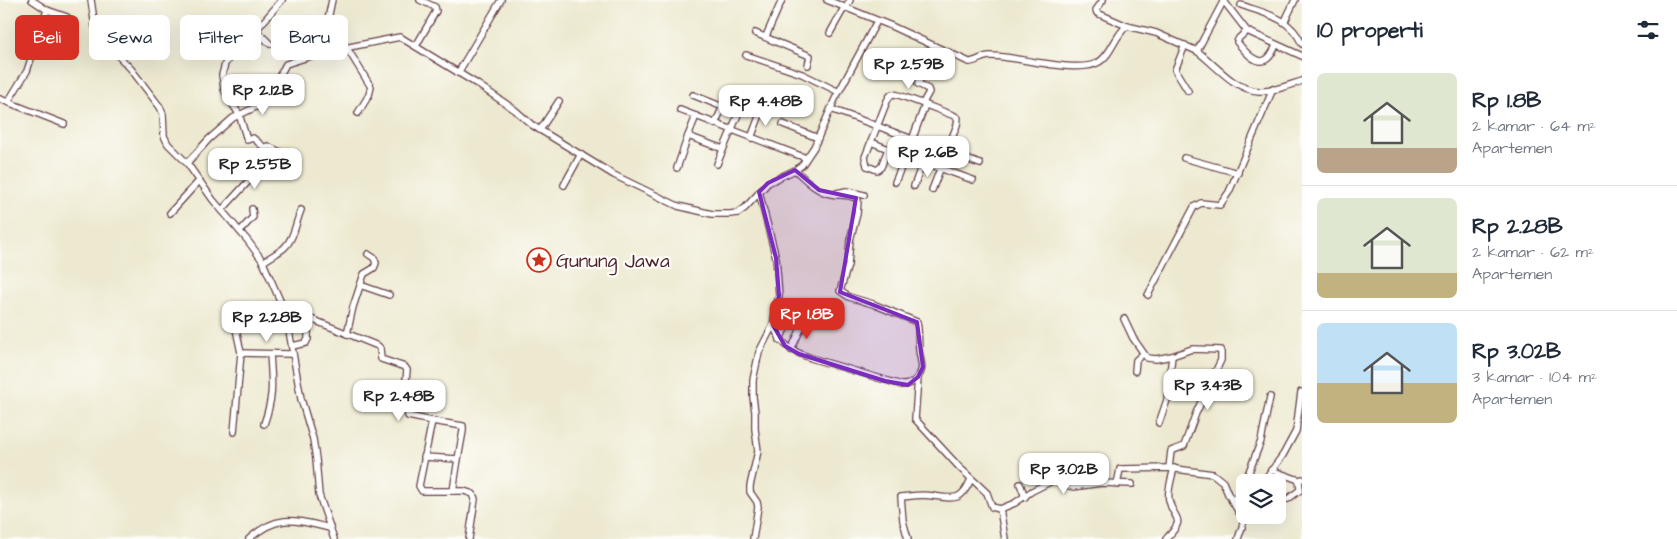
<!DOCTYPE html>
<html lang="id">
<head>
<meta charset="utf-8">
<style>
  :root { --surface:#fff; --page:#f6f6f7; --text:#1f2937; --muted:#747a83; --line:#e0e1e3; --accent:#d93025 }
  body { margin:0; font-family:"Architects Daughter",sans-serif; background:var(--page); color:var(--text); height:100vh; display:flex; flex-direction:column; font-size:19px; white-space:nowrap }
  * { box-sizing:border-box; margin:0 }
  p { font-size:16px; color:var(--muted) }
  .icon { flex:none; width:28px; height:28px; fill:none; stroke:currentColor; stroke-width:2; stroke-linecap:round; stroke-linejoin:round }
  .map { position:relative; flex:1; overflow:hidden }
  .drawer { display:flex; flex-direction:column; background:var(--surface); width:375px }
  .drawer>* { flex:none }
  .top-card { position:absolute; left:15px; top:15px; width:475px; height:45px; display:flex; gap:10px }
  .controls { position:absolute; left:1236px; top:474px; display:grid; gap:10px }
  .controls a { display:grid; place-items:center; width:50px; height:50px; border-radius:8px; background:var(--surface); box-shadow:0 5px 20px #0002; font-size:25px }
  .price { position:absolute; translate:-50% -42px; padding:0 11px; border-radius:10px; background:#fff; color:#222; font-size:16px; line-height:32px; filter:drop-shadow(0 1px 2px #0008) }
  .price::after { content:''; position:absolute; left:50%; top:30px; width:15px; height:11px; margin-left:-8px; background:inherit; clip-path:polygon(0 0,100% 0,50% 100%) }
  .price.active { background:var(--accent); color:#fff }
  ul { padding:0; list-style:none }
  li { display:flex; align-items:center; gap:15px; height:125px; padding:0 15px }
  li+li { border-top:1px solid var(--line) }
  li span { display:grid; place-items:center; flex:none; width:140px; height:100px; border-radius:8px; color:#555 }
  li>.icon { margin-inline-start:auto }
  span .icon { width:60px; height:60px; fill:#fffc; stroke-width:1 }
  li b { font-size:21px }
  h2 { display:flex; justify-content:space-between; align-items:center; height:60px; padding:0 15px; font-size:21px }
  .tag { padding:0 18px; border-radius:8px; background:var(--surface); box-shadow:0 5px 20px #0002; font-size:18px; line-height:45px }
  .tag.active { background:var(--accent); color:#fff }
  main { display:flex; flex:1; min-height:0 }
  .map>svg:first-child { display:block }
</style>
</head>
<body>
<main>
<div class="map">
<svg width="1302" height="539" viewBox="0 0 1302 539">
  <rect width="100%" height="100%" fill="#fdfcf7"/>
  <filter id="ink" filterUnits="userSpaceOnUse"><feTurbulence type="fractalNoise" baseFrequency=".02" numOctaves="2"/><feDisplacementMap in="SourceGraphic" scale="10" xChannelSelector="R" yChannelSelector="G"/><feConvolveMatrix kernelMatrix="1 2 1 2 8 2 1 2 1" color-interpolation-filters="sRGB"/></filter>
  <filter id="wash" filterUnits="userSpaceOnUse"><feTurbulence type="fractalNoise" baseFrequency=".0096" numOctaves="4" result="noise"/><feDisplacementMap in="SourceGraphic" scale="20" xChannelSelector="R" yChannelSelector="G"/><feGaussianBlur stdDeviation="1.12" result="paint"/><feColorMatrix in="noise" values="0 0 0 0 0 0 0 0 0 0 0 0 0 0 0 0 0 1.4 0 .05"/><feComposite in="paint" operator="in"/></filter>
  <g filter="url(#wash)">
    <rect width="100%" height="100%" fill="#ede9d0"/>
  </g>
  <g filter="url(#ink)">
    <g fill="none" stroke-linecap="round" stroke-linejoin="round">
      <!-- minor casing -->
      <g stroke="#623d44" stroke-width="8">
        <g id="minor">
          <polyline points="32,0 47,10 67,17"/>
          <polyline points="91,0 95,27 99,36 131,69 160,107 163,114 164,136 168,144 187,163 213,200 248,241 262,260 282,305 288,325 301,399 313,439 316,459 319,495 334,539"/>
          <polyline points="282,0 252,35 232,53 225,64 222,75 224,89 227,96 239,114 247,140 253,138 266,149 268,146 282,153"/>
          <path d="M827,0L889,25L969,62C977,62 983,55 991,56C1016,56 1079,75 1099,62C1112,54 1115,35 1127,26L1156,33L1197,51L1224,0"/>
          <polyline points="1103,0 1096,10 1097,13 1127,26"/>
          <polyline points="1223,0 1247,31 1302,56"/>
          <path d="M1241,5C1266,14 1290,17 1302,44"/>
          <polyline points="846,8 850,0"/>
          <polyline points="1285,21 1295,0"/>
          <polyline points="256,30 270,44"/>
          <path d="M1247,31L1239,38L1237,42C1243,49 1256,67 1267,59C1271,56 1274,50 1276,45"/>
          <polyline points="755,33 810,56 808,65"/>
          <polyline points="830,33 844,8"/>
          <polyline points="766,36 782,0"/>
          <polyline points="1185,45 1175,70 1188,91"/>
          <polyline points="416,46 436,11 435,7 420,0"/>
          <polyline points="347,48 371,87 369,95 358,113"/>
          <path d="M1197,51C1216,65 1234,90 1259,91C1273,92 1289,85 1302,81"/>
          <polyline points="324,52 329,42 328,19 332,0"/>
          <polyline points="746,55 802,74 839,92"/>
          <polyline points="305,57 321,21"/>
          <polyline points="458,73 501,0"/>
          <path d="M923,73L918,84L928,89L929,92L924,101L925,105L906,156L871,142L887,101C889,98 889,95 893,94C898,93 946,113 955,116L958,118L957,125L932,190"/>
          <polyline points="693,95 723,107"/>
          <polyline points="0,99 64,124"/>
          <polyline points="8,102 27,71 47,10"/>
          <polyline points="831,109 980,164"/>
          <polyline points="680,110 806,158"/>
          <polyline points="696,116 688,136 723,149"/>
          <polyline points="715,124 728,95"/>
          <polyline points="783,124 818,138"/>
          <polyline points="540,130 559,101"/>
          <polyline points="751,138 762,109"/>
          <polyline points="871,142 865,157 867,166 877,170 881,167 888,149"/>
          <polyline points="1184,158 1238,173"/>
          <polyline points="187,163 209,139 233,118 262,104 268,97 286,64 324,52 400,37 477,84 515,110 532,125 614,175 678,206 712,214 730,214 738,213 745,208 768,183 795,170 802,165 814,147 835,99 877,21"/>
          <polyline points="717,164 743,103"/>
          <polyline points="677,168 688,136"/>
          <polyline points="895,182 906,156 973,180"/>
          <polyline points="564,185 581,154"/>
          <polyline points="914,186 923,162"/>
          <polyline points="837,193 846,191 864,195"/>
          <polyline points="222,210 256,173 259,169 259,160"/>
          <polyline points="170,213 199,181"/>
          <polyline points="240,231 253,217 252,209"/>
          <path d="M263,262C270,257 278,253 284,248C294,239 296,222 301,210"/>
          <polyline points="360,285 389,295"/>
          <polyline points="1148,295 1194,207 1201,203 1220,205 1229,192 1273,89"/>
          <polyline points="232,310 241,353 234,432"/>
          <polyline points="1124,319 1133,338 1147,358 1156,359 1172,356"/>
          <path d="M773,325C781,345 791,351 811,358L902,385C908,385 912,384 916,379C926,369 920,362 919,350C918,340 919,331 917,322L873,304L849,297L840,291L848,265L850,240L857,214L858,200C852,194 840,196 831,194C817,192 806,180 795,170"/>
          <polyline points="347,334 353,307 364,274 374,268 376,263 374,258 368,254"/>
          <polyline points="780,340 788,322"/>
          <polyline points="292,346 306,343 308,339 308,321 311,319 378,346 380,348 381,359 405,367 407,370 405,390 408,416 432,421 419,486 422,491 464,491 473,494 475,499 469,539"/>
          <polyline points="791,350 804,322"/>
          <polyline points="241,353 293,354"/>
          <polyline points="1135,371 1136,360 1143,354"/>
          <polyline points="918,377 915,419 960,468 987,493 992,507 1000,509 1005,539"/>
          <polyline points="432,421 463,426 463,431 458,459"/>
          <polyline points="1159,423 1167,400 1172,356 1192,349 1221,350 1221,360 1196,413 1184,446 1171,451 1169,468"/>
          <path d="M264,424C274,395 272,384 270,354"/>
          <polyline points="424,457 458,459 453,491"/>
          <polyline points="1271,470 1299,480 1302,479"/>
          <polyline points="1245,482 1261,441 1270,397"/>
          <polyline points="1263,482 1283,455 1296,431 1301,392"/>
          <polyline points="1020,484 1025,497"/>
          <polyline points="1117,485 1120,469 1169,468 1213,474 1223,482 1228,494 1244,521 1238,539"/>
          <polyline points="1288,499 1300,490 1299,480"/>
          <polyline points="1232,501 1241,492 1245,484"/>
          <polyline points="1000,509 1015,503 1032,491 1058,478 1062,480 1066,485 1073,487 1101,483 1132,484"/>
          <path d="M249,539C278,513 295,520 330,528"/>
          <polyline points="753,539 758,507 757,502 750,492 750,486 758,451 755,429 755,412 753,397 753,380 759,352 773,325 779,295 776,258 759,192"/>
          <path d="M908,539L903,521L901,497C911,496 923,494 933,496C955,499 962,501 971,479"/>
          <path d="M1166,539C1188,516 1173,521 1169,500C1167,491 1172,477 1174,468"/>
        </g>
      </g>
      <!-- minor -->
      <use href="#minor" stroke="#fff" stroke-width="5.5"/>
    </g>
  </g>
  <!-- marked area -->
  <path fill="#7b2cbf" fill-opacity="0.2" stroke="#7b2cbf" stroke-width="4" stroke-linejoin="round" d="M795,170L819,190L856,198L840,292L917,322L923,367L918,377L908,385L885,381L799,354L785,346L773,325L779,295L776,258L759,192L768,183Z"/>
  <!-- icons -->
  <defs>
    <g id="sight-ring" transform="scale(1.25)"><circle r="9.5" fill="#fdfcf7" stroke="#c8321e" stroke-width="1.5"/><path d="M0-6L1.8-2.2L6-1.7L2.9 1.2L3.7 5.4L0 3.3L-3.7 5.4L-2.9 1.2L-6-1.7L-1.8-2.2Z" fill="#c8321e"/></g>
  </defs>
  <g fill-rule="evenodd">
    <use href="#sight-ring" x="539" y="260"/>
  </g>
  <g text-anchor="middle" stroke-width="4.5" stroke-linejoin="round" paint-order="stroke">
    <!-- poi labels -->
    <g font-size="19" fill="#4a1f2b" stroke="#fdfcf7" text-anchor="start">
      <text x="556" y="267">Gunung Jawa</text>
    </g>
  </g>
</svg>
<div class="controls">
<a><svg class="icon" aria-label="layers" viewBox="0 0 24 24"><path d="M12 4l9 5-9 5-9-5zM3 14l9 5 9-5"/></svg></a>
</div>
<b class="price" style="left:909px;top:90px">Rp 2.59B</b>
<b class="price" style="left:263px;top:116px">Rp 2.12B</b>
<b class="price" style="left:766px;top:127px">Rp 4.48B</b>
<b class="price" style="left:928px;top:178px">Rp 2.6B</b>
<b class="price" style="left:255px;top:190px">Rp 2.55B</b>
<b class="price active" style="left:807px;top:340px">Rp 1.8B</b>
<b class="price" style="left:267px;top:343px">Rp 2.28B</b>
<b class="price" style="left:1208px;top:411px">Rp 3.43B</b>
<b class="price" style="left:399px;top:422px">Rp 2.48B</b>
<b class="price" style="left:1064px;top:495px">Rp 3.02B</b>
<div class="top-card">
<a class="tag active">Beli</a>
<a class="tag">Sewa</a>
<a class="tag">Filter</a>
<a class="tag">Baru</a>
</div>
</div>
<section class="drawer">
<h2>10 properti<svg class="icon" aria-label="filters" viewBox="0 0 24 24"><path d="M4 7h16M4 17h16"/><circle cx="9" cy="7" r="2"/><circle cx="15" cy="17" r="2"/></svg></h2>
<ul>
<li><span style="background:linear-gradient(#dfe7d0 75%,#b9a48a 0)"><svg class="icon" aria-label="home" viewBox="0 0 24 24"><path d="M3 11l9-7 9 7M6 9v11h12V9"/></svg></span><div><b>Rp 1.8B</b><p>2 kamar · 64 m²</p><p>Apartemen</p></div></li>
<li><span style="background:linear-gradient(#dfe7d0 75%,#c2b280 0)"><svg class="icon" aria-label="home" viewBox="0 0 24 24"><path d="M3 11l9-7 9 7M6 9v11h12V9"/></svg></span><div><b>Rp 2.28B</b><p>2 kamar · 62 m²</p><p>Apartemen</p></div></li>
<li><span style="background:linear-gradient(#bfe0f5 60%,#c2b280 0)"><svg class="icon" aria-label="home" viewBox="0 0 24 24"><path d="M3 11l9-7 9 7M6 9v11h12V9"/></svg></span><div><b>Rp 3.02B</b><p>3 kamar · 104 m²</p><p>Apartemen</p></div></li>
</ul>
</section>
</main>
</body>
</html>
